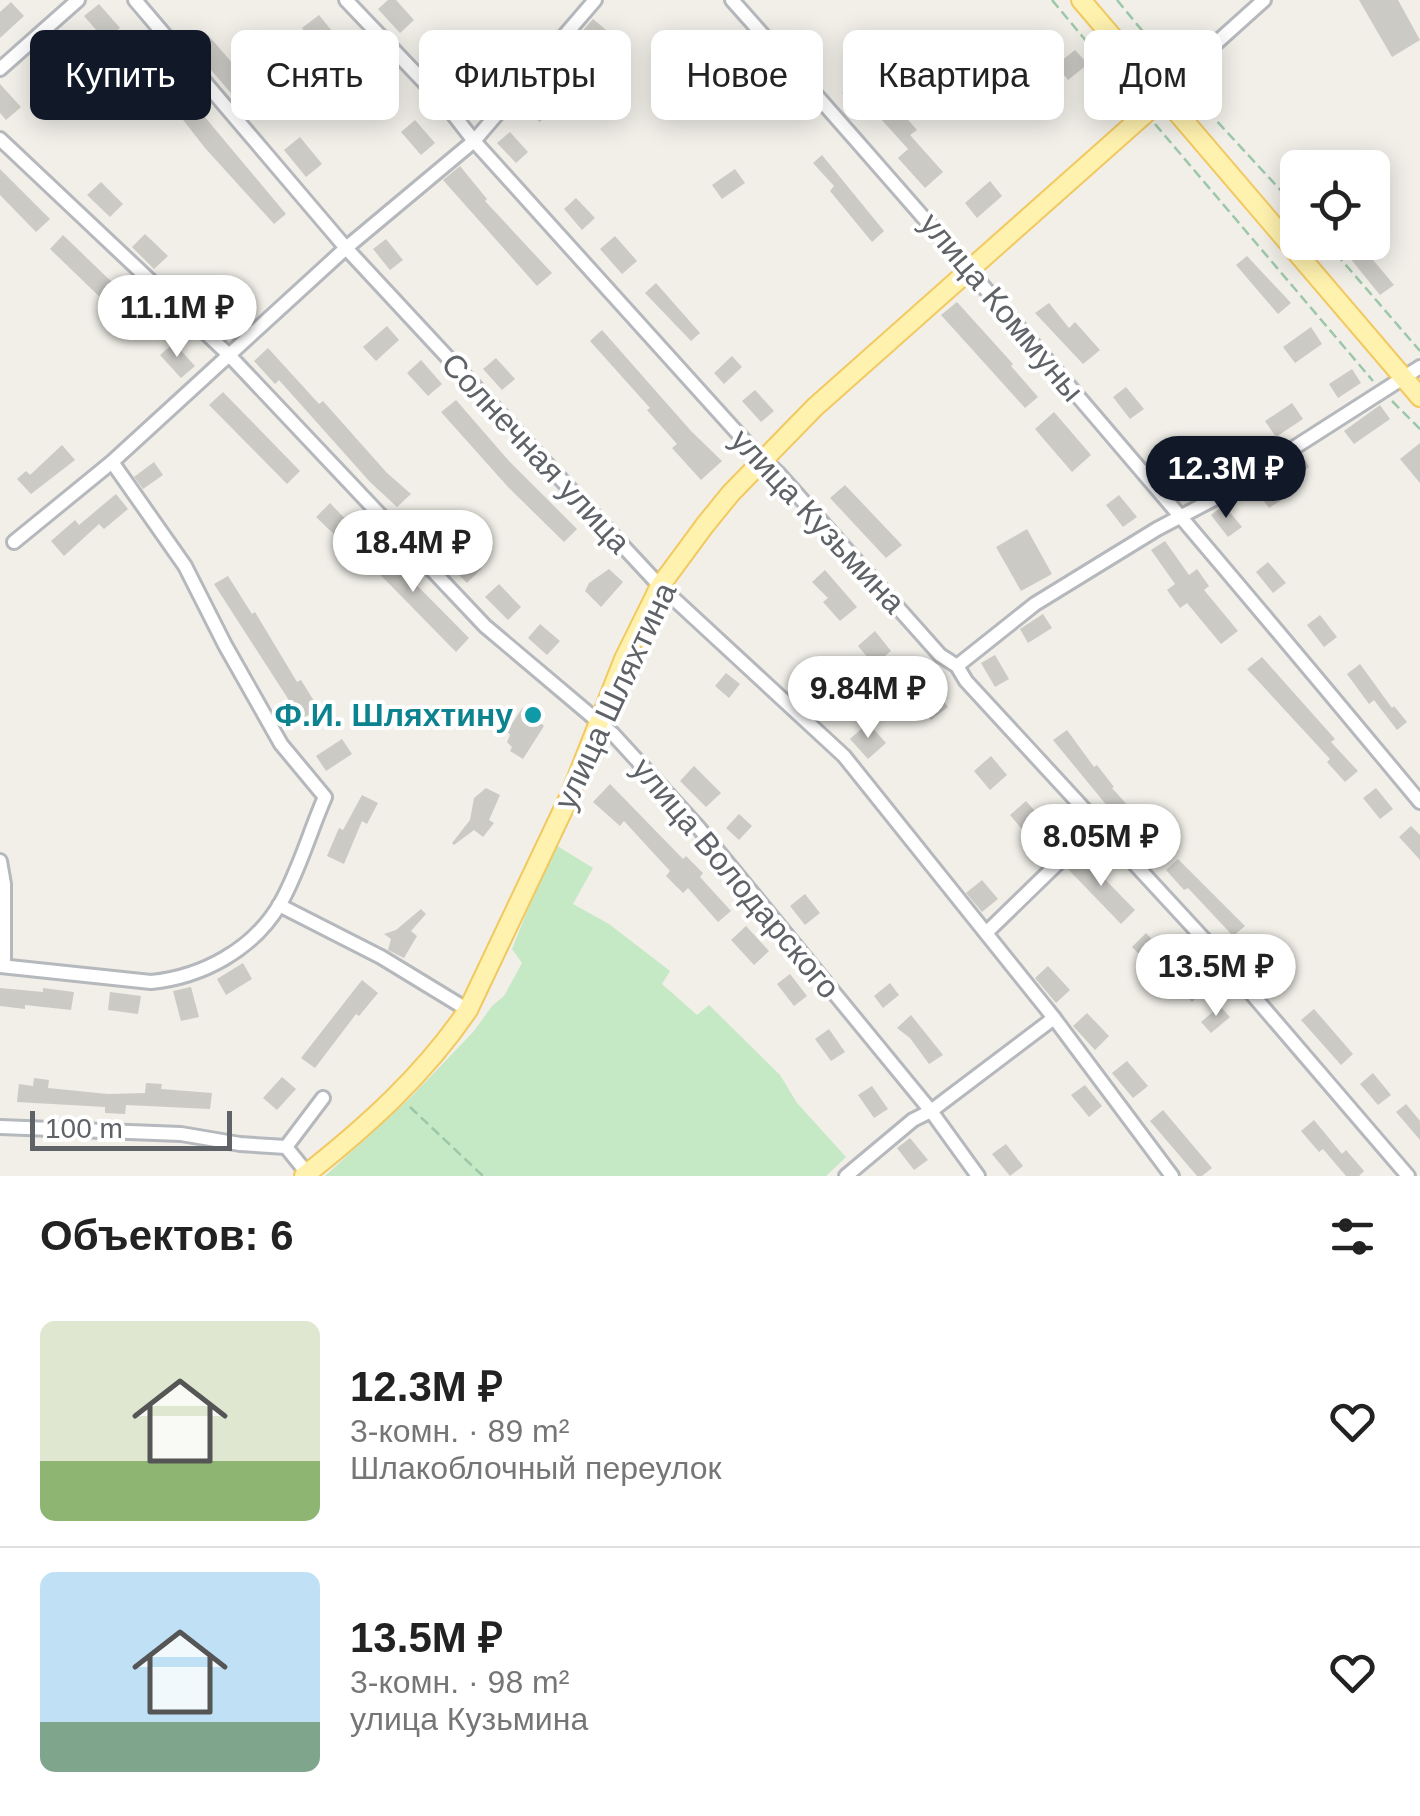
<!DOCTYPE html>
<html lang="ru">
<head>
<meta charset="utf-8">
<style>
  :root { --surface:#fff; --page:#f6f6f6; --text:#222; --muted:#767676; --line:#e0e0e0; --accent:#111827 }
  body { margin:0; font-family:Helvetica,sans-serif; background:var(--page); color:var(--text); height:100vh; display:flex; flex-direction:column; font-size:38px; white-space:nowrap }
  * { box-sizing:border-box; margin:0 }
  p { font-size:32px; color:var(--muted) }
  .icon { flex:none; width:55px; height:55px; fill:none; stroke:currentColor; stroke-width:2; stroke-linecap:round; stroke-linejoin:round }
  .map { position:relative; height:1176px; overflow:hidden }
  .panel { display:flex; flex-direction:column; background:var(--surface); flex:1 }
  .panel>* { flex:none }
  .banner { position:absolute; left:30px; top:30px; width:1360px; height:90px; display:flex; gap:20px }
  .fabs { position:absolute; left:1280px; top:150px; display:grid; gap:20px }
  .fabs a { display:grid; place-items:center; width:110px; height:110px; border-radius:15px; background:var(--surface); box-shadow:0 5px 25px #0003; font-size:50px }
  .scale { position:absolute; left:30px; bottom:25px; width:202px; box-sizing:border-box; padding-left:10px; border:5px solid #5f6368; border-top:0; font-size:28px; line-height:35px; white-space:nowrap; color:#5f6368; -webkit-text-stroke:8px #fff; paint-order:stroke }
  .price { position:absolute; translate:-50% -85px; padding:0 22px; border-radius:35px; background:#fff; color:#222; font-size:32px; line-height:65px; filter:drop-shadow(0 2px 5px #0008) }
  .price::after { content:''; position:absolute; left:50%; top:60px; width:30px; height:22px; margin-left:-15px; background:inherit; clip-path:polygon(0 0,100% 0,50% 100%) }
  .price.active { background:var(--accent); color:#fff }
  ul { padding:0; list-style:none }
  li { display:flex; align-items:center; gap:30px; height:250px; padding:0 40px }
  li+li { border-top:2px solid var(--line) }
  li span { display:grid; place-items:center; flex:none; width:280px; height:200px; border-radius:15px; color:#555 }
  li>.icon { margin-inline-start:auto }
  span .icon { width:120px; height:120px; fill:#fffc; stroke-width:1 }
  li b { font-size:42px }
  h2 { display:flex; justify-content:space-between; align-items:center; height:120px; padding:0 40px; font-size:42px }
  .chip { padding:0 35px; border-radius:15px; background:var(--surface); box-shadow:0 5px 25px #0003; font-size:35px; line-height:90px }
  .chip.active { background:var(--accent); color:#fff }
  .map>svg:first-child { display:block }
</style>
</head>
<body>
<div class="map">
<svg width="1420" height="1176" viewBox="0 0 1420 1176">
  <rect width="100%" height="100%" fill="#f1efe8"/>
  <!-- green -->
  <polygon fill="#c5e8c5" points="554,844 593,868 573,904 609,924 670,971 662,984 697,1015 709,1005 780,1075 797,1103 846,1157 826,1176 325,1176 411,1097 474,1031 492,1006 504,996 522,963 512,949"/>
  <!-- building -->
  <g fill="#cccac5">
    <polygon points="388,0 396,0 414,20 400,33 378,9"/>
    <polygon points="1359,0 1398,0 1420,40 1392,57"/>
    <polygon points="11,2 24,16 0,38 0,12"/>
    <polygon points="99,4 120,28 105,40 84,16"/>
    <polygon points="319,15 341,42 324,55 302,28"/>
    <polygon points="593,19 610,33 567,90 546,73"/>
    <polygon points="1020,30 1042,56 1026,69 1004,42"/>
    <polygon points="440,33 451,46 444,52 454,64 440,75 420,51"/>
    <polygon points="208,35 266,102 250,115 192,48"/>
    <polygon points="1075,50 1088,64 1068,80 1056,65"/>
    <polygon points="355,58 399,107 388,115 369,92 361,98 339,71"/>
    <polygon points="173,70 199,100 194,104 286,214 274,224 205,148 156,85"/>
    <polygon points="749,74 768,95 755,106 736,85"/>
    <polygon points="857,80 879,104 864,117 842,93"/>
    <polygon points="0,84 21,107 6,120 0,113"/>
    <polygon points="529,92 550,110 540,122 518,105"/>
    <polygon points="895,105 917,130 910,135 943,172 925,188 898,158 908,149 880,118"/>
    <polygon points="415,120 435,143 421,155 401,132"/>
    <polygon points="510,132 528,152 516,163 497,143"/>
    <polygon points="300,137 322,164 306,177 284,150"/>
    <polygon points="822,155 884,231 872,242 830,191 834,186 813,163"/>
    <polygon points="460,166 487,199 485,201 552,273 537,286 443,180"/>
    <polygon points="0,169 50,219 36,232 0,195"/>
    <polygon points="735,169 745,183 722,199 712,185"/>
    <polygon points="990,181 1002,196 977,218 965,203"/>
    <polygon points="101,182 123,204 110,217 87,195"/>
    <polygon points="576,198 595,218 582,230 564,209"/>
    <polygon points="145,234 168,256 154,269 132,247"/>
    <polygon points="63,235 118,288 104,301 50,249"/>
    <polygon points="615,236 637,261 622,274 600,249"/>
    <polygon points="386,239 403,260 390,270 373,249"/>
    <polygon points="1337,242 1358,242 1394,285 1380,295"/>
    <polygon points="1247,256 1291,303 1278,314 1236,265"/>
    <polygon points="656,283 700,333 691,341 645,293"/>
    <polygon points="220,285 247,315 228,331 201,301"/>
    <polygon points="957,302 1013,364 1011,366 1038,397 1025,408 941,315"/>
    <polygon points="1049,303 1069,328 1075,322 1100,350 1083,364 1035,313"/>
    <polygon points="132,304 154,326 141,339 118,317"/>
    <polygon points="387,326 399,340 376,361 363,347"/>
    <polygon points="1311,327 1322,344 1295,363 1283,347"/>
    <polygon points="602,330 691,431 722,461 701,480 672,448 677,444 647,410 650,408 590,341"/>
    <polygon points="174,343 195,366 181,378 160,355"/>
    <polygon points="268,348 319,404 323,401 387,473 411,494 397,507 370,482 279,380 275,384 254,361"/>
    <polygon points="732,356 742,367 724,384 714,373"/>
    <polygon points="496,358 515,379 502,390 483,369"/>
    <polygon points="421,360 442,384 428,396 407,373"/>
    <polygon points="1352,369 1361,383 1338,398 1329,384"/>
    <polygon points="1126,387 1144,409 1130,419 1113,397"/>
    <polygon points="755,390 774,411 761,422 742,401"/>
    <polygon points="223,392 300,471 287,484 209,405"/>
    <polygon points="456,400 509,461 577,529 564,542 508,487 441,412"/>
    <polygon points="1292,403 1303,419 1276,437 1265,421"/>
    <polygon points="1380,405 1390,419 1354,444 1344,431"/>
    <polygon points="1054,412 1091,455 1072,472 1035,429"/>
    <polygon points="1420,443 1420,483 1400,459"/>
    <polygon points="62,445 75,460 31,494 17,479 26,471 30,475"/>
    <polygon points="1302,454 1309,467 1275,487 1283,499 1269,508 1253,486"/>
    <polygon points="1183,455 1200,477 1187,487 1170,465"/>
    <polygon points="154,462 163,475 143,489 134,477"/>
    <polygon points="845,485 902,545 886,558 830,498"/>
    <polygon points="116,494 128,509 104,529 99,524 64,556 51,541 75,520 79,525"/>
    <polygon points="1119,495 1137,517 1123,527 1106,505"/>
    <polygon points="330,503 352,526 339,539 316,517"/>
    <polygon points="1224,505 1242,527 1228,537 1211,515"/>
    <polygon points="425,516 481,569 467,583 412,529"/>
    <polygon points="1027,529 1052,574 1021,591 996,547"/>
    <polygon points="370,538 469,638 456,652 357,551"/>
    <polygon points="1165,541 1189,575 1197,569 1209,586 1204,590 1238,631 1221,644 1187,603 1180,608 1167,590 1175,584 1151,550"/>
    <polygon points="1268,562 1286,583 1273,593 1256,572"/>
    <polygon points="609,569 623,582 601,607 585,591 589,583"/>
    <polygon points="825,570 857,607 840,621 823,602 828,598 812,582"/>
    <polygon points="228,576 252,614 255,612 297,682 301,680 319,709 301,719 214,584"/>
    <polygon points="499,584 521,607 508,620 485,597"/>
    <polygon points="1043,614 1052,628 1028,643 1020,629"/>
    <polygon points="1320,615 1337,637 1324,647 1307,625"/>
    <polygon points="540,624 560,641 547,655 528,638"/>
    <polygon points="875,631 891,651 874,665 858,646"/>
    <polygon points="995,655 1009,679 995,687 981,663"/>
    <polygon points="1262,657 1335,739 1331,742 1358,771 1345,782 1327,762 1330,759 1247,669"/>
    <polygon points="1360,664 1392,708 1394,706 1407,722 1397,730 1374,700 1369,704 1347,674"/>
    <polygon points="726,673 740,684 729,698 715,686"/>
    <polygon points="922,674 948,707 931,720 905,688"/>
    <polygon points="523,707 544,726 523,759 510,751 512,747 507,742 510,735 507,731"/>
    <polygon points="868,723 886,743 868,759 850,739"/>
    <polygon points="1067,730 1094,767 1097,765 1114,787 1112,788 1140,819 1127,830 1053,740"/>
    <polygon points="342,739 352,754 326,771 316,756"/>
    <polygon points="991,756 1007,775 990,790 974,771"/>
    <polygon points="694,766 721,793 706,807 680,781"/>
    <polygon points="610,784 683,859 686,856 703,873 700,877 731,911 718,922 688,888 683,893 666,876 670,871 624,821 620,826 593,802"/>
    <polygon points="486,788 500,795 489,820 494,823 483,837 474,830 454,845 452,843 470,820 474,798"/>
    <polygon points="1376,788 1393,809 1380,819 1363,798"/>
    <polygon points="362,795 378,803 367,824 362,821 344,864 327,856 339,828 343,830"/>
    <polygon points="1026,801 1043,820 1026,834 1010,815"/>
    <polygon points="739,814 752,826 739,840 726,828"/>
    <polygon points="1411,826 1420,835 1420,860 1399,837"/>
    <polygon points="1081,855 1135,910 1121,924 1067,868"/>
    <polygon points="1178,859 1245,926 1233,936 1188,888 1184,890 1166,870"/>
    <polygon points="982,880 998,899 982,912 966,893"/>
    <polygon points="805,894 820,913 805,925 790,906"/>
    <polygon points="421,909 426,914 411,931 417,936 404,958 388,950 391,939 384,934 396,930"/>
    <polygon points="746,926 769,951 754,965 731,940"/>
    <polygon points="1146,933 1180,968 1183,965 1206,989 1192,1002 1158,967 1155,970 1132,947"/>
    <polygon points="1271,960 1290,981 1277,991 1259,971"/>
    <polygon points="243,963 252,979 226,995 217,979"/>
    <polygon points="1048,966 1070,990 1056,1003 1035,978"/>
    <polygon points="790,974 807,996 794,1006 777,984"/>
    <polygon points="362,980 378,993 359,1016 356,1014 315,1068 301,1058"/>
    <polygon points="890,983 899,995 883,1008 874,996"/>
    <polygon points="191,987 199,1017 181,1021 173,991"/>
    <polygon points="0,988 43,992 43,988 74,992 71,1010 25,1005 25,1009 0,1006"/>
    <polygon points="110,992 141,996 138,1014 108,1010"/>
    <polygon points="1220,1006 1230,1017 1211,1033 1201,1022"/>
    <polygon points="1314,1009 1353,1054 1341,1065 1301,1020"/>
    <polygon points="1087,1013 1109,1036 1095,1050 1073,1026"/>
    <polygon points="911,1015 943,1055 929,1064 910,1038 897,1028"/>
    <polygon points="829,1029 845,1052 831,1061 815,1039"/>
    <polygon points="1127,1061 1148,1086 1133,1098 1112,1073"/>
    <polygon points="1373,1073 1391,1095 1378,1105 1360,1084"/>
    <polygon points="282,1077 296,1089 277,1110 263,1098"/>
    <polygon points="34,1078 49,1080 48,1088 108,1094 145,1093 146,1083 162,1084 161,1089 212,1093 210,1109 126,1105 125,1114 105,1113 105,1107 17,1102 19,1084 33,1086"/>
    <polygon points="1085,1085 1102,1106 1089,1117 1071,1095"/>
    <polygon points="872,1086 888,1109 874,1118 858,1095"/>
    <polygon points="1406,1104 1420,1121 1420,1140 1396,1112"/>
    <polygon points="1163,1110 1212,1168 1202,1176 1197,1176 1150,1121"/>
    <polygon points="1314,1120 1342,1154 1346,1150 1364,1171 1359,1176 1346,1176 1323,1149 1319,1152 1301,1131"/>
    <polygon points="910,1138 928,1160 914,1170 897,1148"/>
    <polygon points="1006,1144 1023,1166 1010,1176 992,1154"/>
  </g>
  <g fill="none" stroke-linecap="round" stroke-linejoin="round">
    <!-- minor casing -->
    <g stroke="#b5b8bc" stroke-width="18">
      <g id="minor">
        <polyline points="135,0 346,248 660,586 844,756 1054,1018 1172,1176"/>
        <polyline points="346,0 446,105 474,141 752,449 778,473 940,655 957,666 966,681 1215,951 1408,1176"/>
        <path d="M732,0C966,263 1195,531 1420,802"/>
        <polyline points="0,69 78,0"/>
        <polyline points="1163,98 1195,62 1264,0"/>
        <polyline points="0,139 228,354 485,626 613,734 698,827 931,1111 978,1176"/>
        <polyline points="14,542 112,462 346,248 474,141 595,0"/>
        <polyline points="957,666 1035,604 1157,529 1214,499 1420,367"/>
        <polyline points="0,861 4,884 4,966"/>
        <polyline points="279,905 381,957 468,1010"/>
        <polyline points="986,933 1096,826"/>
        <path d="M0,966L151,982C202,977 253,950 280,904C299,871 310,831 325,797L281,744L225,645L185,566L112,462"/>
        <polyline points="0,1127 181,1134 240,1144 286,1147 307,1173"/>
        <polyline points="286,1147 323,1098"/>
        <polyline points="846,1176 913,1120 931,1111 1054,1018"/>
      </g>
    </g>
    <!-- major casing -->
    <g stroke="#f2c960" stroke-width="22">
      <g id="major">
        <polyline points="1081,0 1420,397"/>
        <path d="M304,1176C366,1127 423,1076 468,1010L571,793L624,659L660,586L705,525L731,493L815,407L1163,98"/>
      </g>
    </g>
    <!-- path -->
    <g stroke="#9cc7a9" stroke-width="2.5" stroke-dasharray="10 5" stroke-linecap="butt">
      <polyline points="1052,0 1137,102"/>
      <polyline points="1117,0 1163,56 1174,65"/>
      <polyline points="1193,85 1201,104 1298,209"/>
      <polyline points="1155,124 1373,381"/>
      <polyline points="1326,242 1420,351"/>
      <polyline points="1392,401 1420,429"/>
      <polyline points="410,1107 483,1176"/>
    </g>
    <!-- minor -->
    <use href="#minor" stroke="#fff" stroke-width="12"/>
    <!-- major -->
    <use href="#major" stroke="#fff2af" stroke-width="18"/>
  </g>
  <!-- markers -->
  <circle fill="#0f9aa8" stroke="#fff" stroke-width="4" cx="533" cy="715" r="10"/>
  <g text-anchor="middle" stroke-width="8" stroke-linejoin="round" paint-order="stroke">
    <!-- street labels -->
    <g font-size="32" fill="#5f6368" stroke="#fff">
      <text transform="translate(1002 307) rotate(50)" y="11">улица Коммуны</text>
      <text transform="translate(536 453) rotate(47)" y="11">Солнечная улица</text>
      <text transform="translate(818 521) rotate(47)" y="11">улица Кузьмина</text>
      <text transform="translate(615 696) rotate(-65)" y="11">улица Шляхтина</text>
      <text transform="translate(736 878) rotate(50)" y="11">улица Володарского</text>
    </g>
    <!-- culture labels -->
    <g font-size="32" font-weight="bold" fill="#0d838f" stroke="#fff" text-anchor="end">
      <text x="513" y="726">Ф.И. Шляхтину</text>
    </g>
  </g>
</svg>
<div class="fabs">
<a><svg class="icon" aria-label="locate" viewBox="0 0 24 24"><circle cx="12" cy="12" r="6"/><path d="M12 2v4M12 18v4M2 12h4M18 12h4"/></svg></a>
</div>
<div class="scale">100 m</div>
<b class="price" style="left:177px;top:360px">11.1M ₽</b>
<b class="price active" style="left:1226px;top:521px">12.3M ₽</b>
<b class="price" style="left:413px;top:595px">18.4M ₽</b>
<b class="price" style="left:868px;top:741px">9.84M ₽</b>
<b class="price" style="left:1101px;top:889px">8.05M ₽</b>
<b class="price" style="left:1216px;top:1019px">13.5M ₽</b>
<div class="banner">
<a class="chip active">Купить</a>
<a class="chip">Снять</a>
<a class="chip">Фильтры</a>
<a class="chip">Новое</a>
<a class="chip">Квартира</a>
<a class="chip">Дом</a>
</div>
</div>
<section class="panel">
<h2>Объектов: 6<svg class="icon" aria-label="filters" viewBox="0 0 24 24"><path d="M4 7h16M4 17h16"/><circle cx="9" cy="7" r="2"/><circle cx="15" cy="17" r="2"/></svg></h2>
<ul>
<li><span style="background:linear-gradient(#dfe7d0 70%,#8fb573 0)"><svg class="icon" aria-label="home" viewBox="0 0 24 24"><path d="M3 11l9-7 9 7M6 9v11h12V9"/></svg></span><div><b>12.3M ₽</b><p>3-комн. · 89 m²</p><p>Шлакоблочный переулок</p></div><svg class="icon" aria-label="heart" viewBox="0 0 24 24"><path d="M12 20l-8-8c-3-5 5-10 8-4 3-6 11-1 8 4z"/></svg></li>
<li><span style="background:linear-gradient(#bfe0f5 75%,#7fa58c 0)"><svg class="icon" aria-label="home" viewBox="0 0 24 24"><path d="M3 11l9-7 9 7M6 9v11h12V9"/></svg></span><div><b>13.5M ₽</b><p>3-комн. · 98 m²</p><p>улица Кузьмина</p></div><svg class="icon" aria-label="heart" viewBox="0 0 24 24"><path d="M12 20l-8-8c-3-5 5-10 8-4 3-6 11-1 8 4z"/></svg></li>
</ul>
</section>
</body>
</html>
